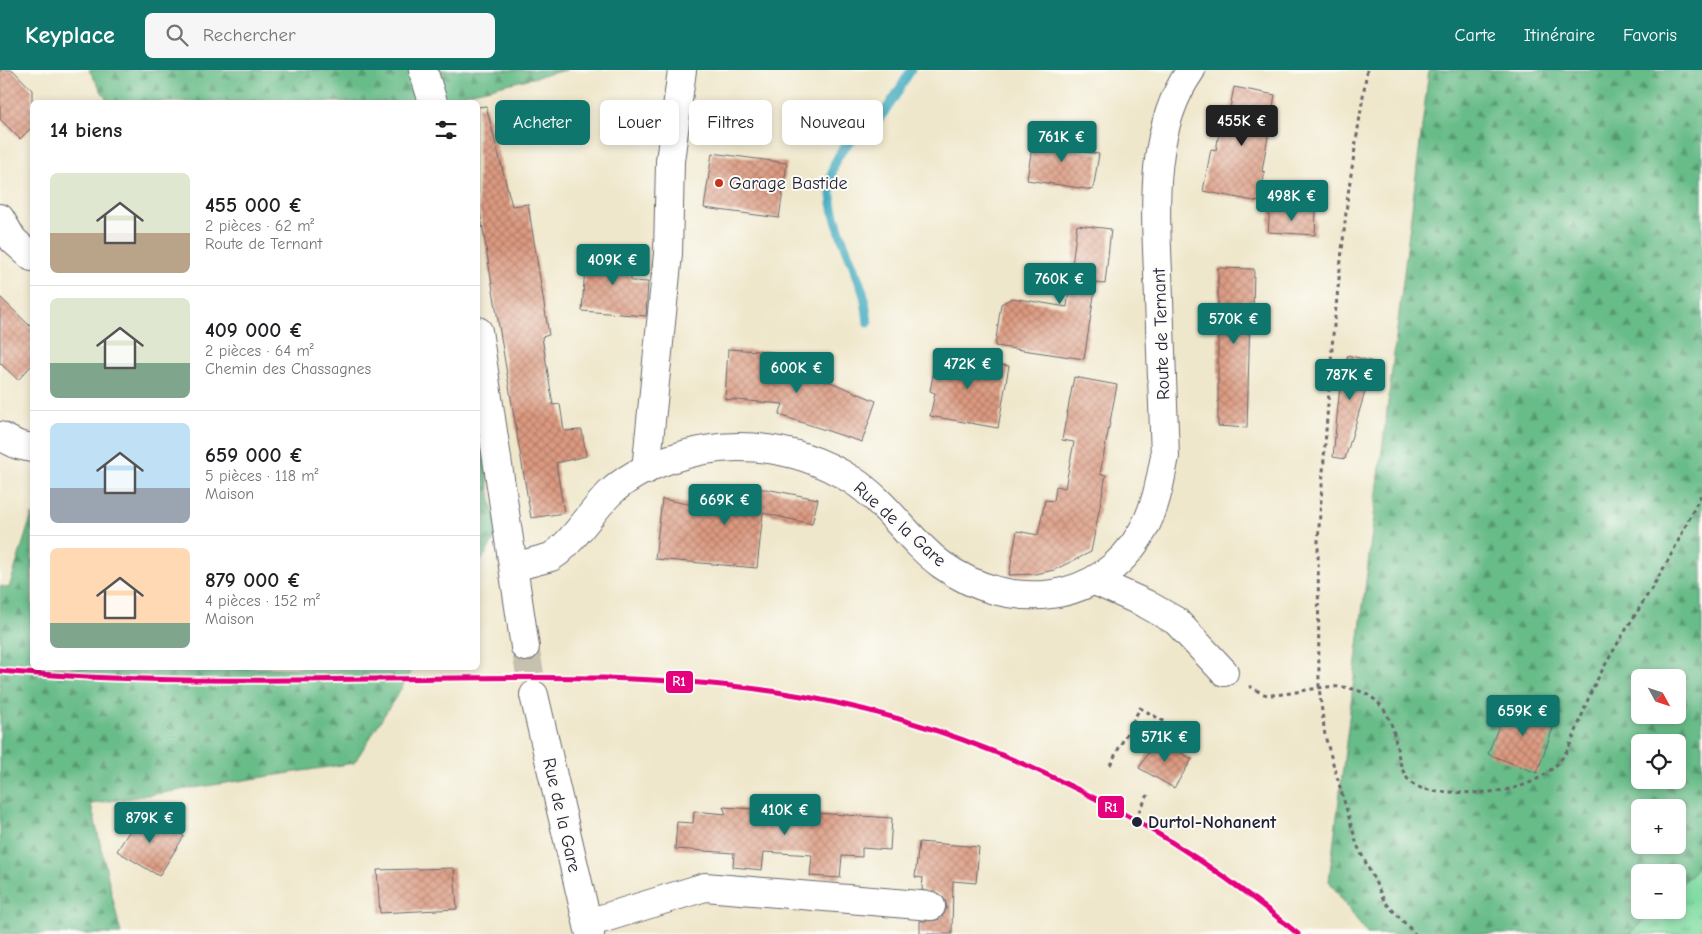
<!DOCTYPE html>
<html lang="fr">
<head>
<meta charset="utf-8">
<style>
  :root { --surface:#fff; --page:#f6f6f6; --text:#202124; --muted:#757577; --line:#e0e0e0; --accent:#0f766e }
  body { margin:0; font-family:"Comic Neue",sans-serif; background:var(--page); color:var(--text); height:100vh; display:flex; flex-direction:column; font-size:19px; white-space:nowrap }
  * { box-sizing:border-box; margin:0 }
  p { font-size:16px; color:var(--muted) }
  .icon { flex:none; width:28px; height:28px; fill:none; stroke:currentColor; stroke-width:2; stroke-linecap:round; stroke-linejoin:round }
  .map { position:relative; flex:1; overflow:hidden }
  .sheet { position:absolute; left:30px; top:30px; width:450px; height:570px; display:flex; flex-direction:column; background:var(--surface); border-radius:8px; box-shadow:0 2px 8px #0003 }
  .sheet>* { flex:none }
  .hud { position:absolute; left:495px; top:30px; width:475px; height:45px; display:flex; gap:10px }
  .needle { width:32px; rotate:130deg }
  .fabs { position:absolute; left:1631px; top:599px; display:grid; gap:10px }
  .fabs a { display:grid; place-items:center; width:55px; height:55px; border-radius:8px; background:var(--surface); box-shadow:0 2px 8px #0003; font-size:25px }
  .price { position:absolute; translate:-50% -42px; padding:0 11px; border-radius:5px; background:var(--accent); color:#fff; font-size:16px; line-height:32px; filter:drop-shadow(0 1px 2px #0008) }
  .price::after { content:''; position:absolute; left:50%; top:30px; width:15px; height:11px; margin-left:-8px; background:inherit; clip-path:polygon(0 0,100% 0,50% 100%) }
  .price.on { background:#222; color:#fff }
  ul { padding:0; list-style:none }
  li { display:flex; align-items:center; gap:15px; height:125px; padding:0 20px }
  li+li { border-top:1px solid var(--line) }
  li span { display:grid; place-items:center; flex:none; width:140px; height:100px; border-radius:8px; color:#555 }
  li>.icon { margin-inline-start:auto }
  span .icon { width:60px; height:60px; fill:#fffc; stroke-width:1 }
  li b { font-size:21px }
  h2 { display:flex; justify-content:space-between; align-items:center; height:60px; padding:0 20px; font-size:21px }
  .tag { padding:0 18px; border-radius:8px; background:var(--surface); box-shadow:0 2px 8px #0003; font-size:18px; line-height:45px }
  .tag.on { background:var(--accent); color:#fff }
  header { display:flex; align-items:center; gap:30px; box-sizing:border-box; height:70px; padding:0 25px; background:var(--accent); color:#fff }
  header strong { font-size:24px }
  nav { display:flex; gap:28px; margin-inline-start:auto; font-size:18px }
  .search { width:350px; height:45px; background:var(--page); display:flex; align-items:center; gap:12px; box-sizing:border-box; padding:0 18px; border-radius:8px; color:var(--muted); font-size:19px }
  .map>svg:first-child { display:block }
</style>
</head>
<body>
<header>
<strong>Keyplace</strong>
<div class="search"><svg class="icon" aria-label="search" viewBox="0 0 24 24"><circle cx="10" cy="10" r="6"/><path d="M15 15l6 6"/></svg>Rechercher</div>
<nav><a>Carte</a><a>Itinéraire</a><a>Favoris</a></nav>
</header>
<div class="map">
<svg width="1702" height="864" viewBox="0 0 1702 864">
  <defs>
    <pattern id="grass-tufts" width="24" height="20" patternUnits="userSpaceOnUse" patternTransform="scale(1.25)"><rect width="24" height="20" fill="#81dca2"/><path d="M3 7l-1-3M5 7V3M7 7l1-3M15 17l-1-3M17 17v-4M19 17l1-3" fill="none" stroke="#6fbc8c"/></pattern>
    <pattern id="forest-firs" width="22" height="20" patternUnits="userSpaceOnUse" patternTransform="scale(1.25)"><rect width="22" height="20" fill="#68bc88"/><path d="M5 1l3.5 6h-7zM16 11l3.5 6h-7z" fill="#559870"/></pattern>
    <pattern id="building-cross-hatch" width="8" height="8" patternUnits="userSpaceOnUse" patternTransform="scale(1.25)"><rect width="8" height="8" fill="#dc9a80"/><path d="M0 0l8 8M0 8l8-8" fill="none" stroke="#b27d6a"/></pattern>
  </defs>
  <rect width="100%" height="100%" fill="#fdfcf7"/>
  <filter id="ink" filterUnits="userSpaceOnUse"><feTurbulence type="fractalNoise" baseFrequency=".02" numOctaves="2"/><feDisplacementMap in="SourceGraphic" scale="10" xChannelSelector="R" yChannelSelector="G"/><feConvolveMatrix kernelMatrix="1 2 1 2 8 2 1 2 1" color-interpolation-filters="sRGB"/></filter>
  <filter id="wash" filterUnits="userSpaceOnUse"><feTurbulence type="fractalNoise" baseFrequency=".0096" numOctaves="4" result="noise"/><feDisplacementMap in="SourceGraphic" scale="20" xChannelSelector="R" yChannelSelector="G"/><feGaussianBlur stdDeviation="1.12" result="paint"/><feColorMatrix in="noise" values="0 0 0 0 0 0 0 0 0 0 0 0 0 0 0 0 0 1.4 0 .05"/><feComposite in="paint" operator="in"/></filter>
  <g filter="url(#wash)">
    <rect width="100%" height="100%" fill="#efe7cb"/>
    <!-- grass -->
    <polygon fill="url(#grass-tufts)" stroke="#527f6e" points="1702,792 1702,864 1629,864 1654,840 1678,840 1678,817"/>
    <!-- forest -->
    <g fill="url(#forest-firs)" stroke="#456f62" fill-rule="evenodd">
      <polygon points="89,0 566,0 431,32 108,32"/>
      <path d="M1429,0H1702V792L1678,817V802H1640V840H1654L1629,864H1367L1329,811ZM1640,608H1678V645H1640ZM1640,672H1678V710H1640ZM1640,738H1678V775H1640Z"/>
      <polygon points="478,353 497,465 478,496"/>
      <polygon points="32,444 32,598 414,598 354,693 91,734 121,864 0,864 0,516 9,518"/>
    </g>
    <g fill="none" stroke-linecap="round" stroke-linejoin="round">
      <!-- stream -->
      <path stroke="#3ea9be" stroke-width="9" d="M868,253C867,244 866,235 864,226C852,182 809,120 844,78C852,68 865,63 874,54C889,39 900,18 911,0"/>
    </g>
    <g id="blocks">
      <!-- building -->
      <g fill="url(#building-cross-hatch)">
        <polygon points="0,0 13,0 32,20 32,57 20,69 0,49"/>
        <polygon points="1234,17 1275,25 1262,101 1265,102 1259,132 1203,121 1211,79 1216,80 1220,58 1226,59"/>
        <polygon points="486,36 512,136 528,134 549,265 542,267 553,335 560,334 564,361 582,360 586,386 556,393 564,443 531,448 478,130 478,37"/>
        <polygon points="1034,63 1081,70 1080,81 1099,84 1093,120 1027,110"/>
        <polygon points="712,83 787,93 779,148 704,138"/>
        <polygon points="1270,138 1316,141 1315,165 1268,162"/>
        <polygon points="1077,155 1111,159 1105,214 1096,213 1084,289 995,276 1001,234 1012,228 1067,237"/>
        <polygon points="586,181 632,185 631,211 648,212 646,246 582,241"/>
        <polygon points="1218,198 1254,199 1253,244 1250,244 1247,358 1218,356"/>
        <polygon points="0,227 32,258 32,295 18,310 0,293"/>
        <polygon points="728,279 774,282 773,288 876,331 862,372 779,345 783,334 725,329"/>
        <polygon points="937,283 1009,296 998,358 930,346 935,323 930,321"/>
        <polygon points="1348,285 1374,292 1345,389 1333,387 1340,316 1338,315"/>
        <polygon points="1074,307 1117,315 1100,404 1106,405 1091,482 1054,500 1036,504 1009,505 1017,461 1038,465 1045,430 1054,431 1056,416 1065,418 1074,372 1062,370"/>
        <polygon points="701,419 766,419 818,429 812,454 763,443 757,498 655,489 662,429 733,443 733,437 700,429"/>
        <polygon points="1524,632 1552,642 1548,653 1554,655 1537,703 1488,684 1506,637 1521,642"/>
        <polygon points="1156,669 1192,689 1174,718 1139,698"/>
        <polygon points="723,737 892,748 890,780 862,778 862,787 842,786 840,808 810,806 812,785 764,782 762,800 733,797 734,783 675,779 677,752 693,753 694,741 726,744"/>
        <polygon points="142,741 184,766 159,806 117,781"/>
        <polygon points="919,772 979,777 976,813 953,811 952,864 920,864 920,851 938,850 944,844 947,837 945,830 940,824 922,820 923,808 915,807"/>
        <polygon points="454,798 457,839 380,843 377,800"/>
      </g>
    </g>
  </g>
  <g filter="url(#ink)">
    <use href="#blocks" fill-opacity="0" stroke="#6a676d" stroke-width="1"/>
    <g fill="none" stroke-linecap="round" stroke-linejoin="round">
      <!-- minor-tunnel -->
      <polyline stroke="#c6c0ae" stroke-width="28" stroke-dasharray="28 14" stroke-linecap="butt" points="525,577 534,625"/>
      <!-- minor casing -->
      <g stroke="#6a676d" stroke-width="30">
        <g id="minor">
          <polyline points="423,0 433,32"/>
          <polyline points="0,148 13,170 32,187"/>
          <polyline points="478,261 525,577"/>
          <polyline points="0,366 18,375 32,378"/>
          <polyline points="646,400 668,184 670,91 682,0"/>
          <path d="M514,497L551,487L558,482C578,465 591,442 609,424C640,394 696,377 738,377C779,377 818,388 852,410C887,432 909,471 942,495C1009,543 1101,536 1143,460C1156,437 1160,412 1165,386C1163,334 1161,282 1159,230C1157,155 1145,65 1191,0"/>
          <polyline points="1095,511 1146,534 1176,551 1224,602"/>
          <polyline points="534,625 590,864"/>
          <polyline points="588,853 705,817 931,836"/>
        </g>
      </g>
      <!-- path -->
      <g stroke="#6a676d" stroke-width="3" stroke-dasharray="4 4" stroke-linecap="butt">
        <polyline points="1367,0 1348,124 1333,265 1318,471 1319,617 1325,666 1357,775 1385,832 1415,864"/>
        <path d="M1249,616C1255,619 1263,625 1269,625C1302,625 1334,607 1366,624C1408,646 1387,700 1416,716C1426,721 1439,721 1449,722C1486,724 1528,723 1556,695C1575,677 1582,638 1595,614C1616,573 1643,534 1666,494C1679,471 1690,446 1702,423"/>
        <polyline points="1110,695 1140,638 1189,665"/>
        <polyline points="1131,756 1148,725"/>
      </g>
      <!-- minor -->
      <use href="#minor" stroke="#fff" stroke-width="28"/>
      <!-- rail-1 casing -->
      <g stroke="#fdfcf7" stroke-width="9">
        <path id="rail-1" d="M0,601C122,612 246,611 368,609C503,608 637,602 771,621C963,649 1150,740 1298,864"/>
      </g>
      <!-- rail-1 -->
      <use href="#rail-1" stroke="#e5007d" stroke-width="5"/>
    </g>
  </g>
  <!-- markers -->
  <circle fill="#c8321e" stroke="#fdfcf7" stroke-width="2" cx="719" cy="113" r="5"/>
  <circle fill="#22223b" stroke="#fdfcf7" stroke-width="2" cx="1137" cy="752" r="6"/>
  <g text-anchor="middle" stroke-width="4" stroke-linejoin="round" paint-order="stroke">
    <!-- poi labels -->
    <g font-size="18" fill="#22223b" stroke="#fdfcf7" text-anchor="start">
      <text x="729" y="119">Garage Bastide</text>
    </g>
    <!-- street labels -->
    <g font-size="18" fill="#22223b" stroke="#fdfcf7">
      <text transform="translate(1161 264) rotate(-92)" y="6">Route de Ternant</text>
      <text transform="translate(900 454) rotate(42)" y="6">Rue de la Gare</text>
      <text transform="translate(562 745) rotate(77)" y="6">Rue de la Gare</text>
    </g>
    <!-- stop labels -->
    <g font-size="18" font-weight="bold" fill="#22223b" stroke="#fdfcf7" text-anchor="start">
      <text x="1148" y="758">Durtol-Nohanent</text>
    </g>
  </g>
  <g stroke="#fdfcf7" stroke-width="2">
    <rect x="665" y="600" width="29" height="24" rx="5" fill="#e5007d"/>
    <rect x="1097" y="725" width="28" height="24" rx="5" fill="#e5007d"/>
  </g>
  <g font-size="14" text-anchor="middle" font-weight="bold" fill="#fff">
    <text x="679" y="616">R1</text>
    <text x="1111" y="742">R1</text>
  </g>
</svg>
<div class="fabs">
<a><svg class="needle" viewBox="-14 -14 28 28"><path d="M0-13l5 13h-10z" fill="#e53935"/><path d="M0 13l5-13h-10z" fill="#757577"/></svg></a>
<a><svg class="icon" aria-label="locate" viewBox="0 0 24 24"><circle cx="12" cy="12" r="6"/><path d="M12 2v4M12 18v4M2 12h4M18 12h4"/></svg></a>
<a>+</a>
<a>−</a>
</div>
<b class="price on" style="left:1242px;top:77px">455K €</b>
<b class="price" style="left:1062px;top:93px">761K €</b>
<b class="price" style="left:1292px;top:152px">498K €</b>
<b class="price" style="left:613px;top:216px">409K €</b>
<b class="price" style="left:1060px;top:235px">760K €</b>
<b class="price" style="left:1234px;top:275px">570K €</b>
<b class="price" style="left:968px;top:320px">472K €</b>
<b class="price" style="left:797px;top:324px">600K €</b>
<b class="price" style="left:1350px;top:331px">787K €</b>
<b class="price" style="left:725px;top:456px">669K €</b>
<b class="price" style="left:1523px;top:667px">659K €</b>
<b class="price" style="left:1165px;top:693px">571K €</b>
<b class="price" style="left:785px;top:766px">410K €</b>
<b class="price" style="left:150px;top:774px">879K €</b>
<div class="hud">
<a class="tag on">Acheter</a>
<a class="tag">Louer</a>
<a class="tag">Filtres</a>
<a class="tag">Nouveau</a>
</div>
<section class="sheet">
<h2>14 biens<svg class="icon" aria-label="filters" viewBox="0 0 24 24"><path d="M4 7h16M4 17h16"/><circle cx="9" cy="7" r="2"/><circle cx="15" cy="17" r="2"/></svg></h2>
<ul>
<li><span style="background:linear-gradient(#dfe7d0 60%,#b9a48a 0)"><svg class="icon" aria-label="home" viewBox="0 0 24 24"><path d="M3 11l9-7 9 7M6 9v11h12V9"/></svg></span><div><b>455 000 €</b><p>2 pièces · 62 m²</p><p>Route de Ternant</p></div></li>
<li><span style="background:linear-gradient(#dfe7d0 65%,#7fa58c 0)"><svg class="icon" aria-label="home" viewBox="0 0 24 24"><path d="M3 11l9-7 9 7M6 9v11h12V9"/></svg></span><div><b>409 000 €</b><p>2 pièces · 64 m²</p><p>Chemin des Chassagnes</p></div></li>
<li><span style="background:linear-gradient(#bfe0f5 65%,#9aa5b1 0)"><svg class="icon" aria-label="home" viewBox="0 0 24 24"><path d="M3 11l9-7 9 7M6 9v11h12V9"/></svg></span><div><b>659 000 €</b><p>5 pièces · 118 m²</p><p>Maison</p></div></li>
<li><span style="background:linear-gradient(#ffd9b3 75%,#7fa58c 0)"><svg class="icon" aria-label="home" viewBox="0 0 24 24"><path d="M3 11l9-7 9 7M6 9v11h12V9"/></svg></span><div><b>879 000 €</b><p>4 pièces · 152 m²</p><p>Maison</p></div></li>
</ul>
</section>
</div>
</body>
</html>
